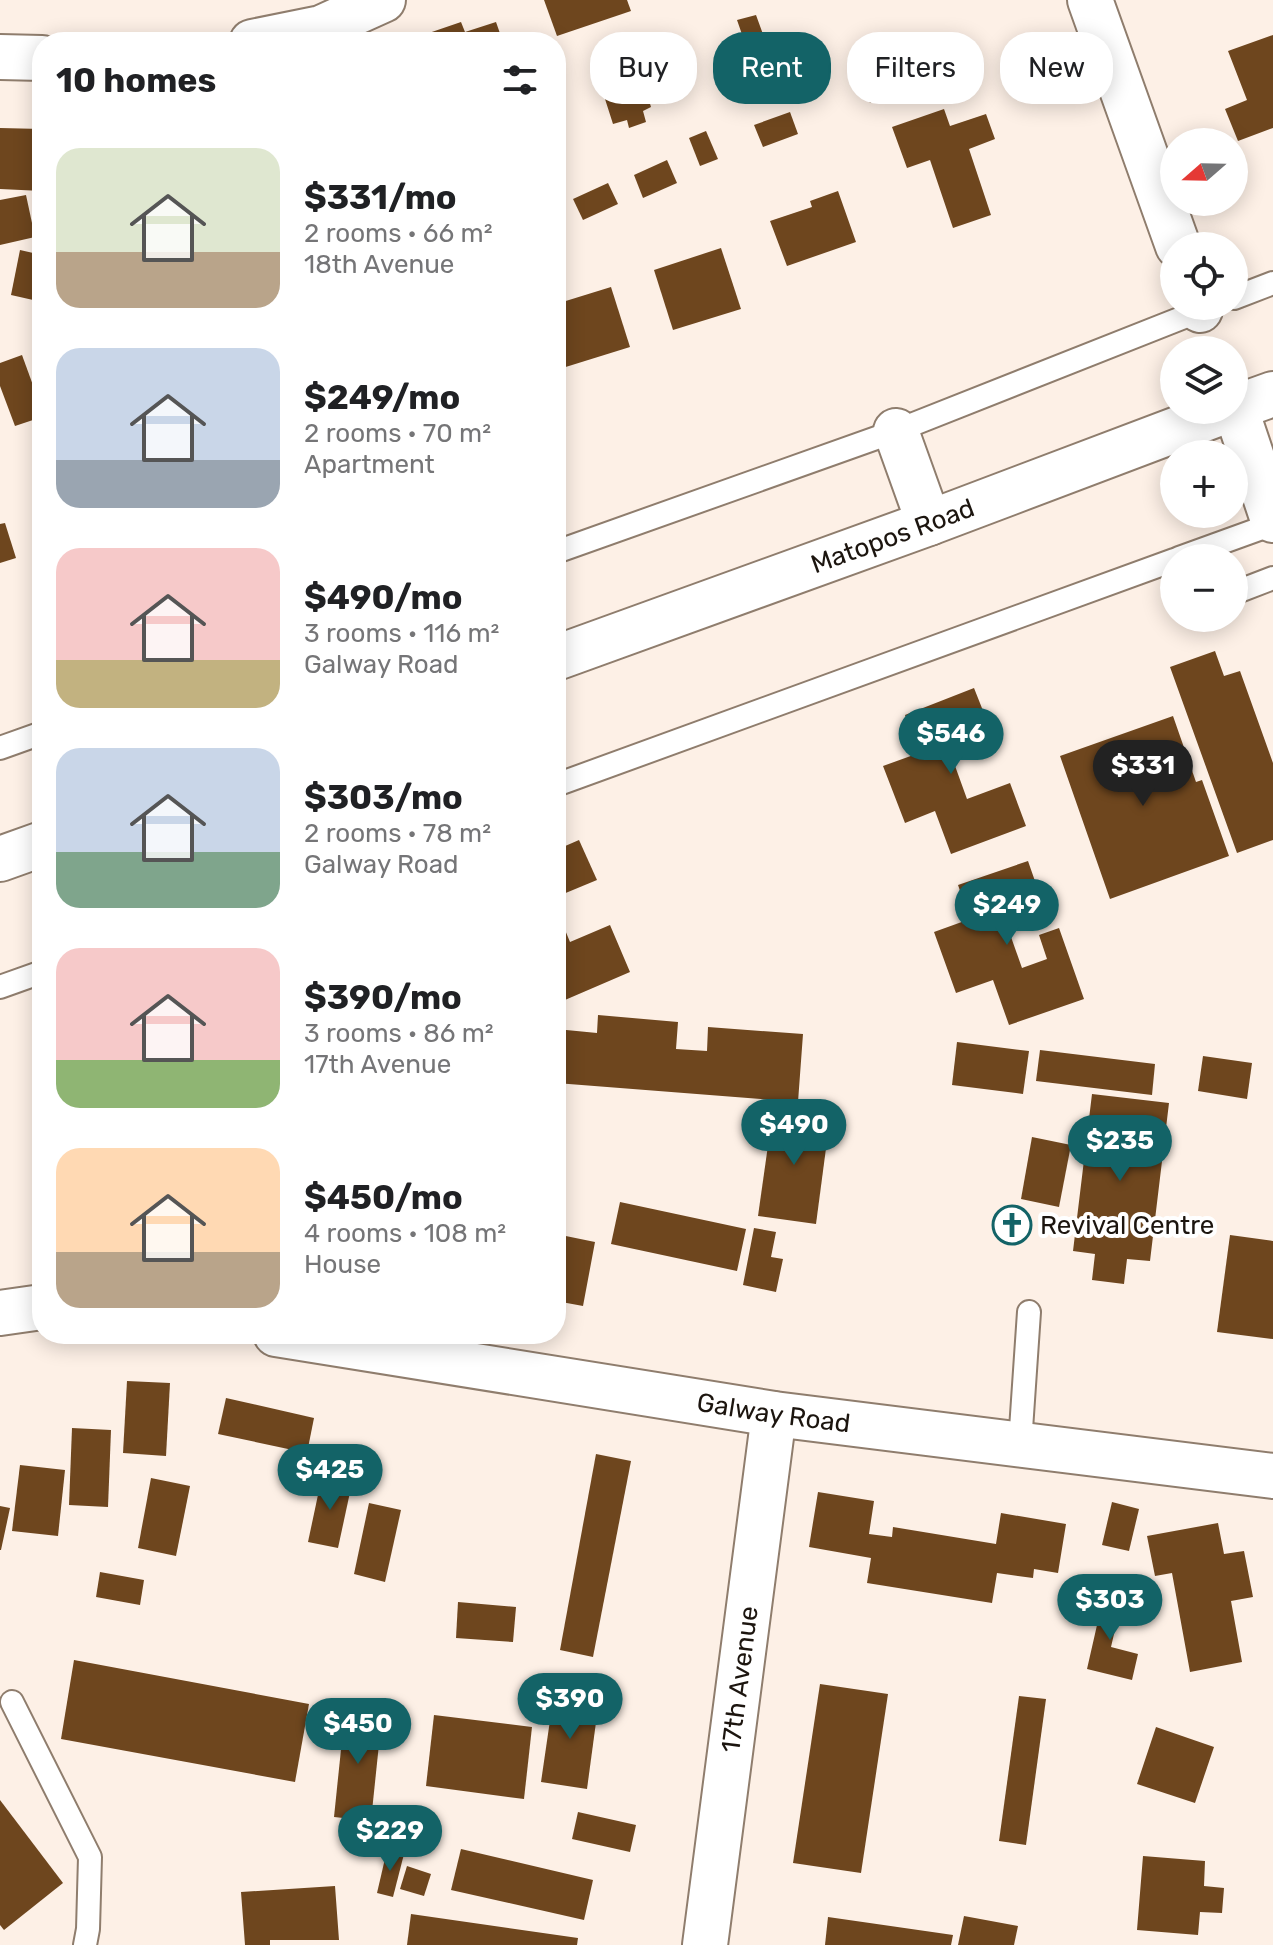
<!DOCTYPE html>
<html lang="en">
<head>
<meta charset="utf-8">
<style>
  :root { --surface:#fff; --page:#f6f6f6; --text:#202124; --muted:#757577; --accent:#136367 }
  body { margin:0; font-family:Rubik,sans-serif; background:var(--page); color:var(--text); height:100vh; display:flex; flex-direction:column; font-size:30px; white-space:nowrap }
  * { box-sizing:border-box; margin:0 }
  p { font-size:26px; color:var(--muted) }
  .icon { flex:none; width:44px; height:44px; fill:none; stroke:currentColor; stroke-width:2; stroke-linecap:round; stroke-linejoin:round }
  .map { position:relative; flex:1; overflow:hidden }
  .side { position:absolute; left:32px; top:32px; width:534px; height:1312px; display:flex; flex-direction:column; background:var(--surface); border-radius:32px; box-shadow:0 4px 20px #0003 }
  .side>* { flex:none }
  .guide { position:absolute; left:590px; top:32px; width:562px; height:72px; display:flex; gap:16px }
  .needle { width:52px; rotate:250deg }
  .tools { position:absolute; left:1160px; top:128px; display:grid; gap:16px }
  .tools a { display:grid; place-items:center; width:88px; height:88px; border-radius:50%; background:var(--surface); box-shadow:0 4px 20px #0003; font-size:40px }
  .price { position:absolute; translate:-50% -68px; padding:0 18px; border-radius:28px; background:var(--accent); color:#fff; font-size:26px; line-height:52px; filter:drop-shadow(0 2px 4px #0008) }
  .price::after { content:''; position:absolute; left:50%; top:48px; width:24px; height:18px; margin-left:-12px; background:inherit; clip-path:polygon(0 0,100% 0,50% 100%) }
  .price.selected { background:#222; color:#fff }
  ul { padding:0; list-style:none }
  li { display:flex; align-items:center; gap:24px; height:200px; padding:0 24px }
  li span { display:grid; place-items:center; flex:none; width:224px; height:160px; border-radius:24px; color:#555 }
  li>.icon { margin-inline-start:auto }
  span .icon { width:96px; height:96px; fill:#fffc; stroke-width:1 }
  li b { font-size:34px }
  h2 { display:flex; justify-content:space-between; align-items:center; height:96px; padding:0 24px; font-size:34px }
  .tag { padding:0 28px; border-radius:32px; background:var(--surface); box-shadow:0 4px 20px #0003; font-size:28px; line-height:72px }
  .tag.selected { background:var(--accent); color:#fff }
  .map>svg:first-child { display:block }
</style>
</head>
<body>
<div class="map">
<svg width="1273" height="1945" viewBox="0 0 1273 1945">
  <rect width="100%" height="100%" fill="#fdf0e6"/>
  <!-- building -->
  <g fill="#6e461e">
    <polygon points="544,0 627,0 631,11 557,36"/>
    <polygon points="756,15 768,48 761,69 730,68 722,53 745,43 737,20"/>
    <polygon points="461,22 465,32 496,22 503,42 426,42 423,35"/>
    <polygon points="1273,35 1273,128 1238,141 1225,109 1247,100 1228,51"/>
    <polygon points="779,52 788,76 768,83 764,72 776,68 771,55"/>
    <polygon points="890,66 901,89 870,103 859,80"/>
    <polygon points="645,87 651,107 643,111 646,122 629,128 627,120 613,124 605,99"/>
    <polygon points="944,109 950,126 986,114 995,139 969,149 991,215 953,228 930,160 907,168 892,127"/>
    <polygon points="790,112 798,134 763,147 754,125"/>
    <polygon points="0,128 42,129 42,191 0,189"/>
    <polygon points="706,131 718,159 700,166 689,138"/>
    <polygon points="667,160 677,183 643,198 634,175"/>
    <polygon points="608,183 618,204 583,220 573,199"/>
    <polygon points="838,191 856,242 787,266 770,221 812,207 810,201"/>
    <polygon points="26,195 35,237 0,245 0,200"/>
    <polygon points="721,248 741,309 673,330 654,270"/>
    <polygon points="20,250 42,255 42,302 11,295"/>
    <polygon points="611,287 630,347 556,370 556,304"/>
    <polygon points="22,355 42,410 42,417 15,426 0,386 0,363"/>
    <polygon points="5,523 16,558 0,563 0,524"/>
    <polygon points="1215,651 1224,676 1240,671 1273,763 1273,840 1237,853 1170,667"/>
    <polygon points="974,688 993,736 950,752 967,799 1010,783 1026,826 951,854 935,811 905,823 883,766 919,753 905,715"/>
    <polygon points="1173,716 1196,782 1202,780 1229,856 1110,899 1060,756"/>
    <polygon points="579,840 597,880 556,897 556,850"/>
    <polygon points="1028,861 1044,907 1005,920 1022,968 1047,959 1039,935 1059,928 1084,999 1009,1025 993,980 956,993 934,932 970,919 958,885"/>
    <polygon points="556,908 570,942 610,925 630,972 558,1003 556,1000"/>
    <polygon points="598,1015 678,1022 676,1049 707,1051 708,1027 803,1034 798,1102 556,1083 556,1029 597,1033"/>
    <polygon points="957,1042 1029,1051 1023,1094 952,1085"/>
    <polygon points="1040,1050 1155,1064 1152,1095 1036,1081"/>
    <polygon points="1203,1056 1252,1063 1247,1099 1198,1091"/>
    <polygon points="1092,1094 1169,1103 1150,1261 1127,1259 1124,1284 1092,1280 1095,1254 1073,1251"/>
    <polygon points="773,1110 830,1118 816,1224 758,1216"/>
    <polygon points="1032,1137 1071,1145 1059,1207 1021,1199"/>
    <polygon points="620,1202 746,1229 737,1271 611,1244"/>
    <polygon points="754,1228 776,1232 771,1257 783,1259 776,1292 743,1285"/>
    <polygon points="556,1234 595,1242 583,1306 556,1301"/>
    <polygon points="1230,1235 1273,1241 1273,1339 1217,1332"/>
    <polygon points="127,1381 170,1383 166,1456 123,1453"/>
    <polygon points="226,1398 314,1418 307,1453 218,1434"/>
    <polygon points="72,1428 111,1430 108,1507 69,1505"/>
    <polygon points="596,1454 631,1461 593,1657 560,1650"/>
    <polygon points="20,1465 65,1470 58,1536 12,1531"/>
    <polygon points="322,1476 352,1483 338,1548 308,1542"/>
    <polygon points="151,1478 190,1486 176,1556 138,1548"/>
    <polygon points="818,1492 874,1501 869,1534 892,1537 893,1527 996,1544 1001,1513 1066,1524 1058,1573 1034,1569 1033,1578 997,1573 992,1603 867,1583 871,1558 809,1547"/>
    <polygon points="1112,1502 1139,1509 1129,1551 1102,1545"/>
    <polygon points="369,1503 401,1510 385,1582 354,1574"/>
    <polygon points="0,1506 10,1508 1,1550 0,1550"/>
    <polygon points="1218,1523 1224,1554 1244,1551 1253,1597 1231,1601 1242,1662 1190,1672 1172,1573 1155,1576 1147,1536"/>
    <polygon points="100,1572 144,1580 140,1605 96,1597"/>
    <polygon points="1105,1590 1123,1595 1111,1647 1138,1654 1132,1680 1087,1669"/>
    <polygon points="458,1602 516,1607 513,1642 456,1638"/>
    <polygon points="74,1660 309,1704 295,1782 61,1739"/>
    <polygon points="820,1684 888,1694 861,1873 793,1863"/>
    <polygon points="554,1693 599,1700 587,1789 541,1782"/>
    <polygon points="1019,1696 1046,1699 1026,1845 999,1841"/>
    <polygon points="345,1711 382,1715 371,1821 334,1817"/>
    <polygon points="434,1715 532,1727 524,1799 426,1786"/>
    <polygon points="1156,1727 1214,1747 1195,1803 1137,1784"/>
    <polygon points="0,1800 63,1883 4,1930 0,1925"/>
    <polygon points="578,1812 636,1825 630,1852 572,1839"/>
    <polygon points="461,1849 593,1880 584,1920 451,1890"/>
    <polygon points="387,1850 404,1854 393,1897 377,1893"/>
    <polygon points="1143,1856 1205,1861 1204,1886 1224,1888 1222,1913 1200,1912 1198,1935 1137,1930"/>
    <polygon points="407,1866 431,1874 424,1896 400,1889"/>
    <polygon points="335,1886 339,1940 270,1940 270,1945 245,1945 241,1892"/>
    <polygon points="411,1914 578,1938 577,1945 407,1945"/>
    <polygon points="964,1916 1018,1926 1014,1945 958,1945"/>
    <polygon points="828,1917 953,1935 951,1945 825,1945"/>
  </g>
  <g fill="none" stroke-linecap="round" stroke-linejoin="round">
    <!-- service casing -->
    <g stroke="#8f7d6d" stroke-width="26">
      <g id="service">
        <polyline points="1234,298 1273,283"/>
        <polyline points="556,552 896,431 1207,308"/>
        <polyline points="1179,558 1273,524"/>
        <polyline points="1234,593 1273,578"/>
        <polyline points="0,748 42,733"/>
        <polyline points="556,785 1174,560"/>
        <polyline points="0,987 42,972"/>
        <polyline points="1020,1444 1029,1312"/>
        <polyline points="12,1702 90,1857 88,1929 85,1945"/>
      </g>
    </g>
    <!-- minor casing -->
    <g stroke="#8f7d6d" stroke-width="48">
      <g id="minor">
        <polyline points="1090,0 1178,246"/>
        <polyline points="252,42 321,28 383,0"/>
        <polyline points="0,57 42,58"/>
        <polyline points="1199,306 1200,310"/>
        <polyline points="1235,407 1273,520"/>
        <polyline points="896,431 929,523"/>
        <polyline points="0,1313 42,1307"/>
        <path id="s1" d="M276,1334L774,1414L1273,1476"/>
        <path id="s2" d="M705,1945L774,1414"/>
      </g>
    </g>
    <!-- secondary casing -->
    <g stroke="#8f7d6d" stroke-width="48">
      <g id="secondary">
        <polyline points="1234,408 1273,394"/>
        <path id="s3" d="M556,658L929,523L1228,410"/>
        <polyline points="0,859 42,844"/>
      </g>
    </g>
    <!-- service -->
    <use href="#service" stroke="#fff" stroke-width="22"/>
    <!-- minor -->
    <use href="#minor" stroke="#fff" stroke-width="44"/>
    <!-- secondary -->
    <use href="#secondary" stroke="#fff" stroke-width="44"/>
  </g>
  <!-- icons -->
  <defs>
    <g id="church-ring" transform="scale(2)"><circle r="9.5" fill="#fff" stroke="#136367" stroke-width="1.5"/><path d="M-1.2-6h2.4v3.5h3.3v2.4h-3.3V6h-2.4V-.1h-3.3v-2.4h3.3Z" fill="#136367"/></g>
  </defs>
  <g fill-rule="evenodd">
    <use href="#church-ring" x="1012" y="1225"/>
  </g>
  <g text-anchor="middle" stroke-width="8" stroke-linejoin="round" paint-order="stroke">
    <!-- street labels -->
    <g font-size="26" fill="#1c150f" stroke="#fff">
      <text dy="9" stroke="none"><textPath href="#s3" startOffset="358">Matopos Road</textPath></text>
      <text dy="9" stroke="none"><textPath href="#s1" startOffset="504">Galway Road</textPath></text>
      <text dy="9" stroke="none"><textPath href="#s2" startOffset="268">17th Avenue</textPath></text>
    </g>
    <!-- poi labels -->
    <g font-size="26" fill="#1c150f" stroke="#fff" text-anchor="start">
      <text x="1040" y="1234">Revival Centre</text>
    </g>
  </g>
</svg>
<div class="tools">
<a><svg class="needle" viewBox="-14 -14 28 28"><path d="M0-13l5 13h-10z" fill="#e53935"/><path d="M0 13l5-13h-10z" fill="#757577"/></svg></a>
<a><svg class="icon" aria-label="locate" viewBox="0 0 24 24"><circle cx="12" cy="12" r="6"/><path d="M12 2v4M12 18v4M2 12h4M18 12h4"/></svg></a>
<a><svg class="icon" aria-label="layers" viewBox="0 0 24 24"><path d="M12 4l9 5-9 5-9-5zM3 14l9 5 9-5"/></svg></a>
<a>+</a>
<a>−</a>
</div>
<b class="price" style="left:951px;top:776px">$546</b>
<b class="price selected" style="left:1143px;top:808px">$331</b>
<b class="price" style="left:1007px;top:947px">$249</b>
<b class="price" style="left:794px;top:1167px">$490</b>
<b class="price" style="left:1120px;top:1183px">$235</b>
<b class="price" style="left:330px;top:1512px">$425</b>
<b class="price" style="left:1110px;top:1642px">$303</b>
<b class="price" style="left:570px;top:1741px">$390</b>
<b class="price" style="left:358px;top:1766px">$450</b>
<b class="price" style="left:390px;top:1873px">$229</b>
<div class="guide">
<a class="tag">Buy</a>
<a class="tag selected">Rent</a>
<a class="tag">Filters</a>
<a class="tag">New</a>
</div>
<section class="side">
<h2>10 homes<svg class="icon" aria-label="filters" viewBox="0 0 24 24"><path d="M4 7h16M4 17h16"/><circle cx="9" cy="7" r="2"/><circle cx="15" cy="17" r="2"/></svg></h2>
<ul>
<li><span style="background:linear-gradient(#dfe7d0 65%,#b9a48a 0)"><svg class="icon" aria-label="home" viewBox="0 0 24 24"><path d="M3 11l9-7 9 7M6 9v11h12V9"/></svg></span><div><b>$331/mo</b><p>2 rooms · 66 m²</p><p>18th Avenue</p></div></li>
<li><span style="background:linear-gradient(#c9d6e8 70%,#9aa5b1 0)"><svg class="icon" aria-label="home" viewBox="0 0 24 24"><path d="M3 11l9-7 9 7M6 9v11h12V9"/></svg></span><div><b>$249/mo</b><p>2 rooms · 70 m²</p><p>Apartment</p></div></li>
<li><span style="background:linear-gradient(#f6c9c9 70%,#c2b280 0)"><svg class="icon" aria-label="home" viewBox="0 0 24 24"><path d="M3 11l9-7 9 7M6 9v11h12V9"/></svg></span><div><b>$490/mo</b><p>3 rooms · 116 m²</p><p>Galway Road</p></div></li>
<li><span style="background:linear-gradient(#c9d6e8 65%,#7fa58c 0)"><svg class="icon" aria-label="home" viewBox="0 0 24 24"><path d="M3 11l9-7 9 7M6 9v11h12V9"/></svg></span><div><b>$303/mo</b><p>2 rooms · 78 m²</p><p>Galway Road</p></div></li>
<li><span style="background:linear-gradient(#f6c9c9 70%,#8fb573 0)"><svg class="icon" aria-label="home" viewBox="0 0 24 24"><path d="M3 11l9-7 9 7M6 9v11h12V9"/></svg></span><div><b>$390/mo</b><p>3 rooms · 86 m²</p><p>17th Avenue</p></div></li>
<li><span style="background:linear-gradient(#ffd9b3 65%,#b9a48a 0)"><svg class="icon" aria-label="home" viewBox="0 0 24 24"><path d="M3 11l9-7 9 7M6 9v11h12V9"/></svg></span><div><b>$450/mo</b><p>4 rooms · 108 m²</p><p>House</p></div></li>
</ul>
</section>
</div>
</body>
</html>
